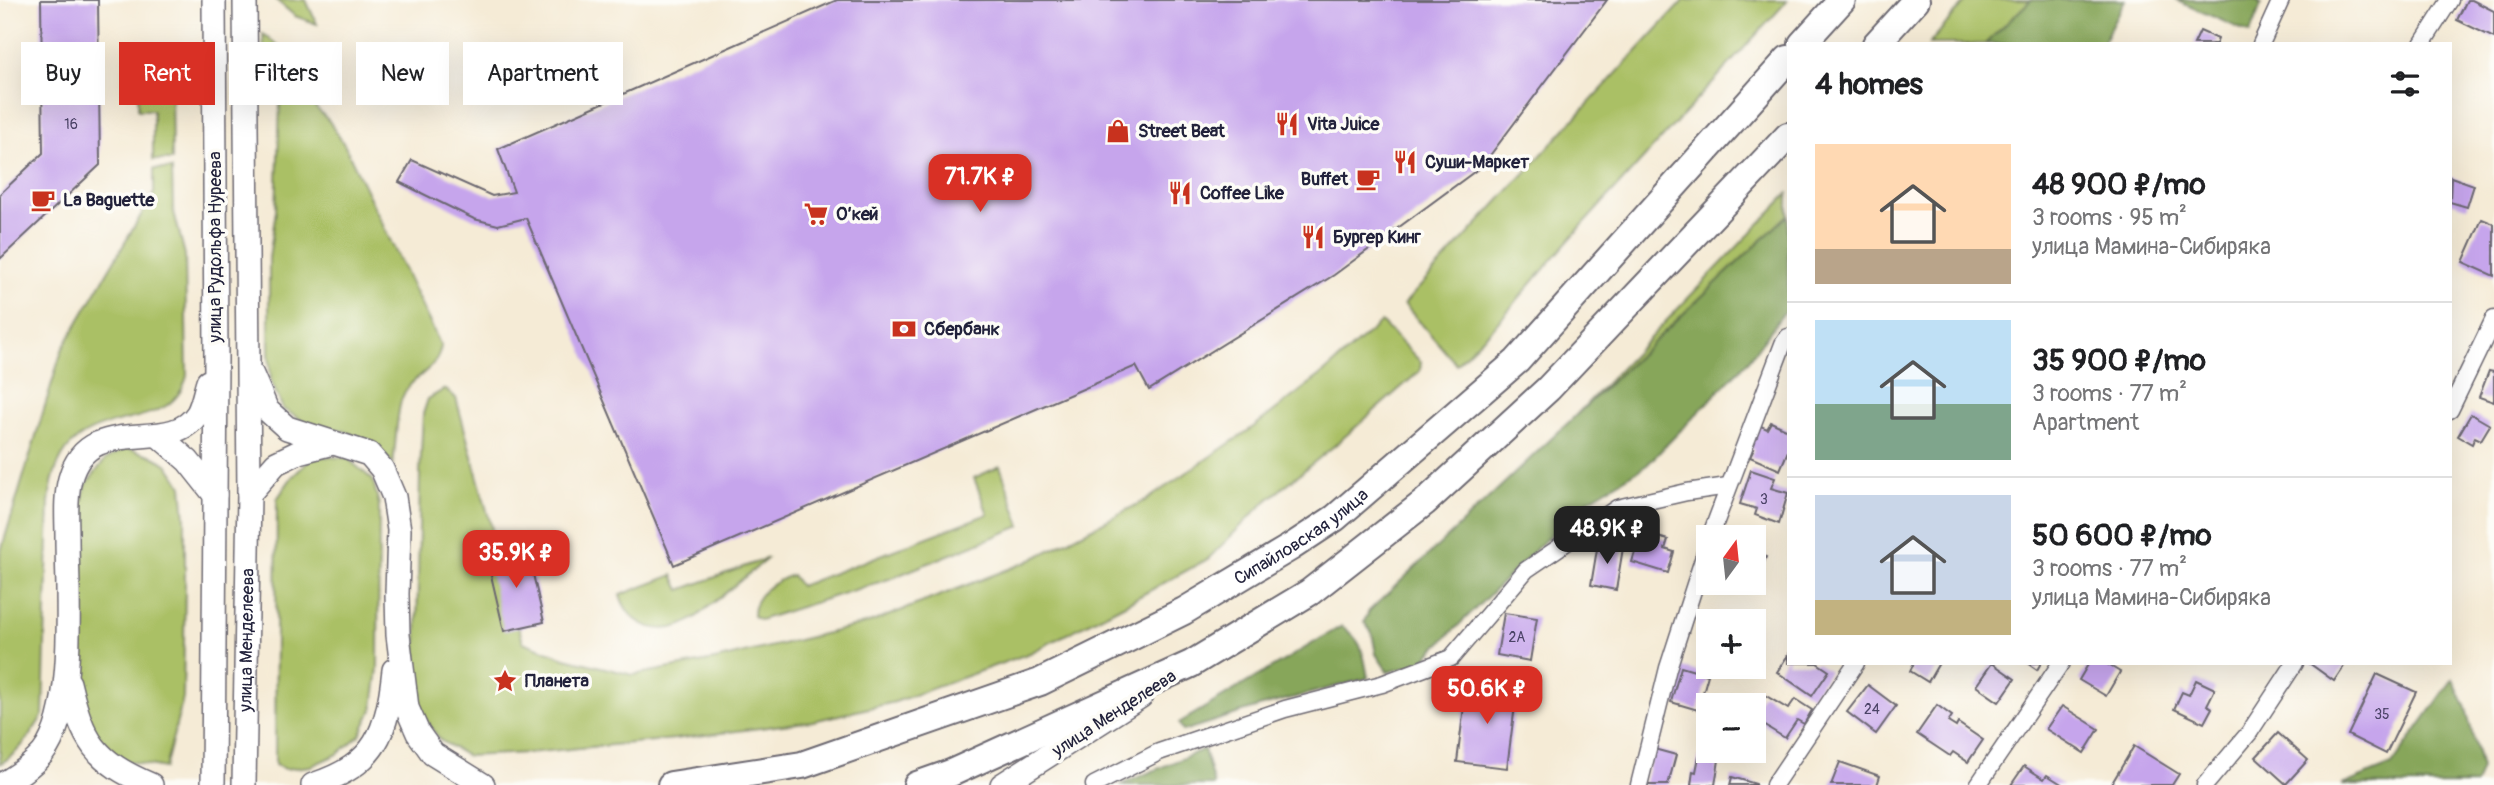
<!DOCTYPE html>
<html lang="en">
<head>
<meta charset="utf-8">
<style>
  :root { --surface:#fff; --page:#f2f2f2; --text:#202124; --muted:#757577; --line:#e0e0e0; --accent:#d93025 }
  body { margin:0; font-family:Pangolin,sans-serif; background:var(--page); color:var(--text); height:100vh; display:flex; flex-direction:column; font-size:26px; white-space:nowrap }
  * { box-sizing:border-box; margin:0 }
  p { font-size:23px; color:var(--muted) }
  .icon { flex:none; width:38px; height:38px; fill:none; stroke:currentColor; stroke-width:2; stroke-linecap:round; stroke-linejoin:round }
  .map { position:relative; flex:1; overflow:hidden }
  .panel { position:absolute; left:1787px; top:42px; width:665px; height:623px; display:flex; flex-direction:column; background:var(--surface); border-radius:0px; box-shadow:0 7px 28px #0002 }
  .panel>* { flex:none }
  .guide { position:absolute; left:21px; top:42px; width:665px; height:63px; display:flex; gap:14px }
  .needle { width:46px; rotate:15deg }
  .tools { position:absolute; left:1696px; top:525px; display:grid; gap:14px }
  .tools a { display:grid; place-items:center; width:70px; height:70px; border-radius:0px; background:var(--surface); box-shadow:0 7px 28px #0002; font-size:35px }
  .price { position:absolute; translate:-50% -60px; padding:0 16px; border-radius:14px; background:var(--accent); color:#fff; font-size:23px; line-height:46px; filter:drop-shadow(0 2px 4px #0008) }
  .price::after { content:''; position:absolute; left:50%; top:42px; width:21px; height:16px; margin-left:-10px; background:inherit; clip-path:polygon(0 0,100% 0,50% 100%) }
  .price.on { background:#222; color:#fff }
  ul { padding:0; list-style:none }
  li { display:flex; align-items:center; gap:21px; height:175px; padding:0 28px }
  li+li { border-top:2px solid var(--line) }
  li span { display:grid; place-items:center; flex:none; width:196px; height:140px; border-radius:0px; color:#555 }
  li>.icon { margin-inline-start:auto }
  span .icon { width:84px; height:84px; fill:#fffc; stroke-width:1 }
  li b { font-size:30px }
  h2 { display:flex; justify-content:space-between; align-items:center; height:84px; padding:0 28px; font-size:30px }
  .tag { padding:0 24px; border-radius:0px; background:var(--surface); box-shadow:0 7px 28px #0002; font-size:24px; line-height:63px }
  .tag.on { background:var(--accent); color:#fff }
  .map>svg:first-child { display:block }
</style>
</head>
<body>
<div class="map">
<svg width="2494" height="785" viewBox="0 0 2494 785">
  <rect width="100%" height="100%" fill="#fdfcf7"/>
  <filter id="ink" filterUnits="userSpaceOnUse"><feTurbulence type="fractalNoise" baseFrequency=".0143" numOctaves="2"/><feDisplacementMap in="SourceGraphic" scale="14" xChannelSelector="R" yChannelSelector="G"/><feConvolveMatrix kernelMatrix="1 2 1 2 8 2 1 2 1" color-interpolation-filters="sRGB"/></filter>
  <filter id="wash" filterUnits="userSpaceOnUse"><feTurbulence type="fractalNoise" baseFrequency=".00686" numOctaves="4" result="noise"/><feDisplacementMap in="SourceGraphic" scale="28" xChannelSelector="R" yChannelSelector="G"/><feGaussianBlur stdDeviation="1.57" result="paint"/><feColorMatrix in="noise" values="0 0 0 0 0 0 0 0 0 0 0 0 0 0 0 0 0 1.4 0 .05"/><feComposite in="paint" operator="in"/></filter>
  <g filter="url(#wash)">
    <rect width="100%" height="100%" fill="#f5ebd6"/>
    <!-- green -->
    <g fill="#aac065" stroke="#667150" stroke-width="2">
      <polygon points="276,0 306,0 317,24 295,16"/>
      <polygon points="1684,0 1788,0 1577,231 1493,328 1456,364 1404,304"/>
      <polygon points="1967,0 2031,0 1985,44 1929,44"/>
      <polygon points="263,34 286,51 307,52 315,58 329,89 302,79 265,75"/>
      <polygon points="138,86 171,86 172,160 153,160 153,110 138,110"/>
      <path d="M288,99L312,104L329,121L345,146L441,346C437,373 411,374 402,398C396,414 396,446 393,464L372,443L342,430L312,426L283,409L271,381L269,354V258L276,210L280,104Z"/>
      <path d="M154,169H172L173,208L185,255L187,376C167,449 60,385 49,502L43,715C30,736 21,751 0,764V554L62,350L154,193Z"/>
      <polygon points="1788,194 1788,215 1575,416"/>
      <polygon points="1381,322 1421,362 1420,371 1334,446 1264,503 1208,559 1127,603 1030,653 895,702 813,721 675,739 528,753 467,756 440,740 422,714 416,685 420,473 423,414 428,399 445,389 456,398 523,642 565,658 633,675 715,660 869,623 1027,562 1148,499 1252,428 1326,371"/>
      <polygon points="126,448 150,455 167,464 182,486 185,518 185,586 183,698 165,768 122,760 94,740 74,677 77,513 87,483 105,460"/>
      <polygon points="314,456 347,458 373,480 379,505 378,669 373,708 360,735 338,754 311,766 285,769 275,765 277,499 292,477"/>
      <path d="M1000,466L1021,526L889,579L760,620L753,616C752,595 774,581 792,575L800,586L988,514L974,478Z"/>
      <path d="M768,558L695,618C666,638 631,630 620,595L673,575L680,590Z"/>
    </g>
    <!-- forest -->
    <g fill="#87a65a" stroke="#54644a" stroke-width="2">
      <polygon points="2031,0 2125,0 2102,44 1985,44"/>
      <polygon points="2175,0 2256,0 2261,5 2250,33"/>
      <polygon points="1788,215 1788,307 1748,361 1647,465 1582,504 1419,664 1388,672 1376,654 1372,633 1364,622 1369,611"/>
      <path d="M1342,626C1364,643 1363,652 1368,678L1262,706L1183,731L1179,723Z"/>
      <polygon points="2453,679 2466,708 2481,768 2475,785 2342,785 2392,765"/>
      <polygon points="1204,749 1214,785 1120,785"/>
    </g>
    <g id="blocks">
      <!-- building -->
      <g fill="#c6a5ec">
        <polygon points="41,0 98,0 100,165 0,259 0,194 43,153"/>
        <polygon points="837,0 1607,0 1482,166 1334,275 1149,390 1136,366 674,565 526,218 498,225 474,219 399,182 412,160 492,196 514,192 498,149"/>
        <polygon points="2467,0 2472,0 2494,11 2494,38 2457,20"/>
        <polygon points="2200,31 2218,39 2216,44 2194,44"/>
        <polygon points="2451,177 2474,185 2467,207 2450,202"/>
        <polygon points="2482,219 2494,224 2494,276 2463,262"/>
        <polygon points="2489,371 2494,372 2494,402 2479,397"/>
        <polygon points="2471,414 2490,425 2481,440 2475,437 2472,444 2458,436"/>
        <polygon points="1771,422 1788,430 1788,451 1780,470 1750,457 1754,449 1749,447 1759,425 1767,429"/>
        <polygon points="1751,470 1775,478 1771,488 1788,493 1779,524 1755,515 1757,509 1740,504"/>
        <polygon points="1641,532 1668,540 1665,549 1674,552 1668,573 1632,562"/>
        <polygon points="1598,543 1623,548 1616,590 1591,585"/>
        <polygon points="527,548 544,622 504,631 487,558"/>
        <polygon points="1754,552 1766,557 1754,590 1754,586 1744,583 1754,583"/>
        <polygon points="1504,613 1537,618 1530,661 1497,655"/>
        <polygon points="1788,655 1788,663 1817,663 1829,671 1812,696 1777,672"/>
        <polygon points="1914,663 1939,663 1928,682 1910,671"/>
        <polygon points="1992,663 2015,679 1999,702 1976,686"/>
        <polygon points="2027,663 2041,663 2037,670"/>
        <polygon points="2089,663 2105,663 2120,672 2106,696 2079,680"/>
        <polygon points="2309,663 2346,663 2334,681"/>
        <polygon points="1681,667 1708,675 1698,710 1671,702"/>
        <polygon points="2377,674 2416,692 2386,754 2348,735"/>
        <polygon points="2196,680 2215,689 2207,705 2212,708 2204,723 2174,709 2182,692 2189,695"/>
        <polygon points="1467,683 1517,690 1507,768 1457,762"/>
        <polygon points="1868,685 1896,706 1876,734 1847,712"/>
        <polygon points="1763,694 1788,709 1795,699 1812,710 1804,724 1797,720 1785,738 1754,719 1754,709"/>
        <polygon points="1937,705 1952,716 1948,722 1956,727 1958,723 1983,740 1968,762 1953,752 1950,756 1917,734"/>
        <polygon points="2062,706 2099,729 2084,753 2046,729"/>
        <polygon points="2278,733 2308,760 2286,784 2256,757"/>
        <polygon points="2134,746 2179,774 2172,785 2115,785 2112,783"/>
        <polygon points="1654,749 1676,755 1668,785 1644,785"/>
        <polygon points="1699,756 1719,760 1715,785 1691,785 1693,771 1696,772"/>
        <polygon points="1840,762 1880,776 1877,785 1831,785"/>
        <polygon points="2024,766 2044,779 2047,775 2063,785 2011,785"/>
        <polygon points="1732,777 1756,784 1756,785 1730,785"/>
      </g>
    </g>
  </g>
  <g filter="url(#ink)">
    <use href="#blocks" fill-opacity="0" stroke="#6c6871" stroke-width="2"/>
    <g fill="none" stroke-linecap="round" stroke-linejoin="round">
      <!-- minor casing -->
      <g stroke="#6c6871" stroke-width="19">
        <g id="minor">
          <polyline points="2261,44 2281,0"/>
          <polyline points="2422,44 2450,0"/>
          <polyline points="2450,410 2494,319"/>
          <polyline points="1710,537 1783,344 1788,337"/>
          <polyline points="1094,785 1159,752 1285,709 1382,684 1451,658 1526,570 1617,508 1687,492 1728,486"/>
          <polyline points="1639,785 1668,668 1708,544"/>
          <polyline points="1774,785 1856,663"/>
          <polyline points="1978,785 2061,663"/>
          <polyline points="2205,785 2249,733 2295,663"/>
        </g>
      </g>
      <!-- secondary casing -->
      <g stroke="#6c6871" stroke-width="26">
        <g id="secondary">
          <polyline points="252,375 267,410 287,428 369,454 382,469 394,497 399,530 397,594 398,635 407,708 418,733 433,754 483,785"/>
          <polyline points="158,435 188,461 215,495"/>
          <polyline points="249,494 276,463 299,452 333,443"/>
          <path d="M69,683C83,741 94,761 151,785"/>
          <path d="M1,785C17,776 31,767 43,753C77,710 67,592 67,537C67,518 65,498 70,479C89,409 170,458 198,413C203,404 205,391 208,382"/>
          <polyline points="213,785 216,359 214,0"/>
          <path id="s1" d="M244,785L249,494L245,0"/>
          <path d="M313,785C377,764 387,733 394,670"/>
          <polyline points="1002,785 1141,696"/>
        </g>
      </g>
      <!-- primary casing -->
      <g stroke="#6c6871" stroke-width="30">
        <g id="primary">
          <polyline points="1802,44 1842,0"/>
          <polyline points="1876,44 1916,0"/>
          <path id="s2" d="M671,785L802,765L1040,682L1184,611L1291,547L1335,518L1517,361L1788,59"/>
          <polyline points="917,785 951,773 1191,664 1310,592 1425,502 1548,389 1788,136"/>
        </g>
      </g>
      <!-- minor -->
      <use href="#minor" stroke="#fff" stroke-width="16"/>
      <!-- secondary -->
      <use href="#secondary" stroke="#fff" stroke-width="23"/>
      <!-- primary -->
      <use href="#primary" stroke="#fff" stroke-width="26"/>
    </g>
  </g>
  <!-- icons -->
  <defs>
    <g id="restaurant-bare" transform="scale(1.89)"><path d="M-5-6h1v4h1v-4h1v4h1v-4h1v5L-1.5 .5V6h-2V.5L-5-1ZM5-6V6H3V1.5H1.5Q1.5-4 5-6Z" fill="#c8321e" stroke="#fdfcf7" stroke-width="2.5" paint-order="stroke"/></g>
    <g id="shop-bare" transform="scale(1.89)"><path d="M-5-2.5h2.3a2.7 3.5 0 0 1 5.4 0H5L5.5 6h-11ZM-1.5-2.5h3a1.5 2.3 0 0 0-3 0Z" fill="#c8321e" stroke="#fdfcf7" stroke-width="2.5" paint-order="stroke"/></g>
    <g id="cafe-bare" transform="scale(1.89)"><path d="M-5.5-4.5H6V0H3Q3 3.5 0 3.5H-2.5Q-5.5 3.5-5.5 0ZM3-3.2v2h1.7v-2ZM-6 4.5H4V6H-6Z" fill="#c8321e" stroke="#fdfcf7" stroke-width="2.5" paint-order="stroke"/></g>
    <g id="supermarket-bare" transform="scale(1.89)"><path d="M-6-5.5h2.5l.6 2H6L4.5 2H-2.5L-4.4-4H-6ZM-1.5 3.2a1.3 1.3 0 1 0 .1 0ZM3 3.2a1.3 1.3 0 1 0 .1 0Z" fill="#c8321e" stroke="#fdfcf7" stroke-width="2.5" paint-order="stroke"/></g>
    <g id="bank-bare" transform="scale(1.89)"><path d="M-6-4H6V4H-6ZM0-2.3a2.3 2.3 0 1 0 0 4.6a2.3 2.3 0 1 0 0-4.6Z" fill="#c8321e" stroke="#fdfcf7" stroke-width="2.5" paint-order="stroke"/></g>
    <g id="sight-bare" transform="scale(1.89)"><path d="M0-6L1.8-2.2L6-1.7L2.9 1.2L3.7 5.4L0 3.3L-3.7 5.4L-2.9 1.2L-6-1.7L-1.8-2.2Z" fill="#c8321e" stroke="#fdfcf7" stroke-width="2.5" paint-order="stroke"/></g>
  </defs>
  <g fill-rule="evenodd">
    <use href="#restaurant-bare" x="1287" y="124"/>
    <use href="#shop-bare" x="1118" y="131"/>
    <use href="#restaurant-bare" x="1405" y="162"/>
    <use href="#cafe-bare" x="1368" y="179"/>
    <use href="#restaurant-bare" x="1180" y="193"/>
    <use href="#cafe-bare" x="43" y="200"/>
    <use href="#supermarket-bare" x="816" y="214"/>
    <use href="#restaurant-bare" x="1313" y="237"/>
    <use href="#bank-bare" x="904" y="329"/>
    <use href="#sight-bare" x="505" y="681"/>
  </g>
  <g text-anchor="middle" stroke-width="7" stroke-linejoin="round" paint-order="stroke">
    <!-- number labels -->
    <g font-size="14" fill="#4b4367">
      <text x="71" y="129">16</text>
      <text x="1764" y="504">3</text>
      <text x="1517" y="642">2А</text>
      <text x="1872" y="714">24</text>
      <text x="2382" y="719">35</text>
    </g>
    <!-- poi labels -->
    <g font-size="18" font-weight="bold" fill="#22223b" stroke="#fdfcf7" text-anchor="start">
      <text x="1307" y="130">Vita Juice</text>
      <text x="1138" y="137">Street Beat</text>
      <text x="1425" y="168">Суши-Маркет</text>
      <text x="1348" y="185" text-anchor="end">Buffet</text>
      <text x="1200" y="199">Coffee Like</text>
      <text x="63" y="206">La Baguette</text>
      <text x="836" y="220">О’кей</text>
      <text x="1333" y="243">Бургер Кинг</text>
      <text x="924" y="335">Сбербанк</text>
      <text x="525" y="687">Планета</text>
    </g>
    <!-- street labels -->
    <g font-size="18" fill="#22223b" stroke="#fdfcf7">
      <text transform="translate(215 247) rotate(-90)" y="6">улица Рудольфа Нуреева</text>
      <text dy="6" stroke="none"><textPath href="#s2" startOffset="684">Сипайловская улица</textPath></text>
      <text dy="6" stroke="none"><textPath href="#s1" startOffset="145">улица Менделеева</textPath></text>
      <text transform="translate(1114 713) rotate(-33)" y="6">улица Менделеева</text>
    </g>
  </g>
</svg>
<div class="tools">
<a><svg class="needle" viewBox="-14 -14 28 28"><path d="M0-13l5 13h-10z" fill="#e53935"/><path d="M0 13l5-13h-10z" fill="#757577"/></svg></a>
<a>+</a>
<a>−</a>
</div>
<b class="price" style="left:980px;top:214px">71.7K ₽</b>
<b class="price on" style="left:1607px;top:566px">48.9K ₽</b>
<b class="price" style="left:516px;top:590px">35.9K ₽</b>
<b class="price" style="left:1487px;top:726px">50.6K ₽</b>
<div class="guide">
<a class="tag">Buy</a>
<a class="tag on">Rent</a>
<a class="tag">Filters</a>
<a class="tag">New</a>
<a class="tag">Apartment</a>
</div>
<section class="panel">
<h2>4 homes<svg class="icon" aria-label="filters" viewBox="0 0 24 24"><path d="M4 7h16M4 17h16"/><circle cx="9" cy="7" r="2"/><circle cx="15" cy="17" r="2"/></svg></h2>
<ul>
<li><span style="background:linear-gradient(#ffd9b3 75%,#b9a48a 0)"><svg class="icon" aria-label="home" viewBox="0 0 24 24"><path d="M3 11l9-7 9 7M6 9v11h12V9"/></svg></span><div><b>48 900 ₽/mo</b><p>3 rooms · 95 m²</p><p>улица Мамина-Сибиряка</p></div></li>
<li><span style="background:linear-gradient(#bfe0f5 60%,#7fa58c 0)"><svg class="icon" aria-label="home" viewBox="0 0 24 24"><path d="M3 11l9-7 9 7M6 9v11h12V9"/></svg></span><div><b>35 900 ₽/mo</b><p>3 rooms · 77 m²</p><p>Apartment</p></div></li>
<li><span style="background:linear-gradient(#c9d6e8 75%,#c2b280 0)"><svg class="icon" aria-label="home" viewBox="0 0 24 24"><path d="M3 11l9-7 9 7M6 9v11h12V9"/></svg></span><div><b>50 600 ₽/mo</b><p>3 rooms · 77 m²</p><p>улица Мамина-Сибиряка</p></div></li>
</ul>
</section>
</div>
</body>
</html>
